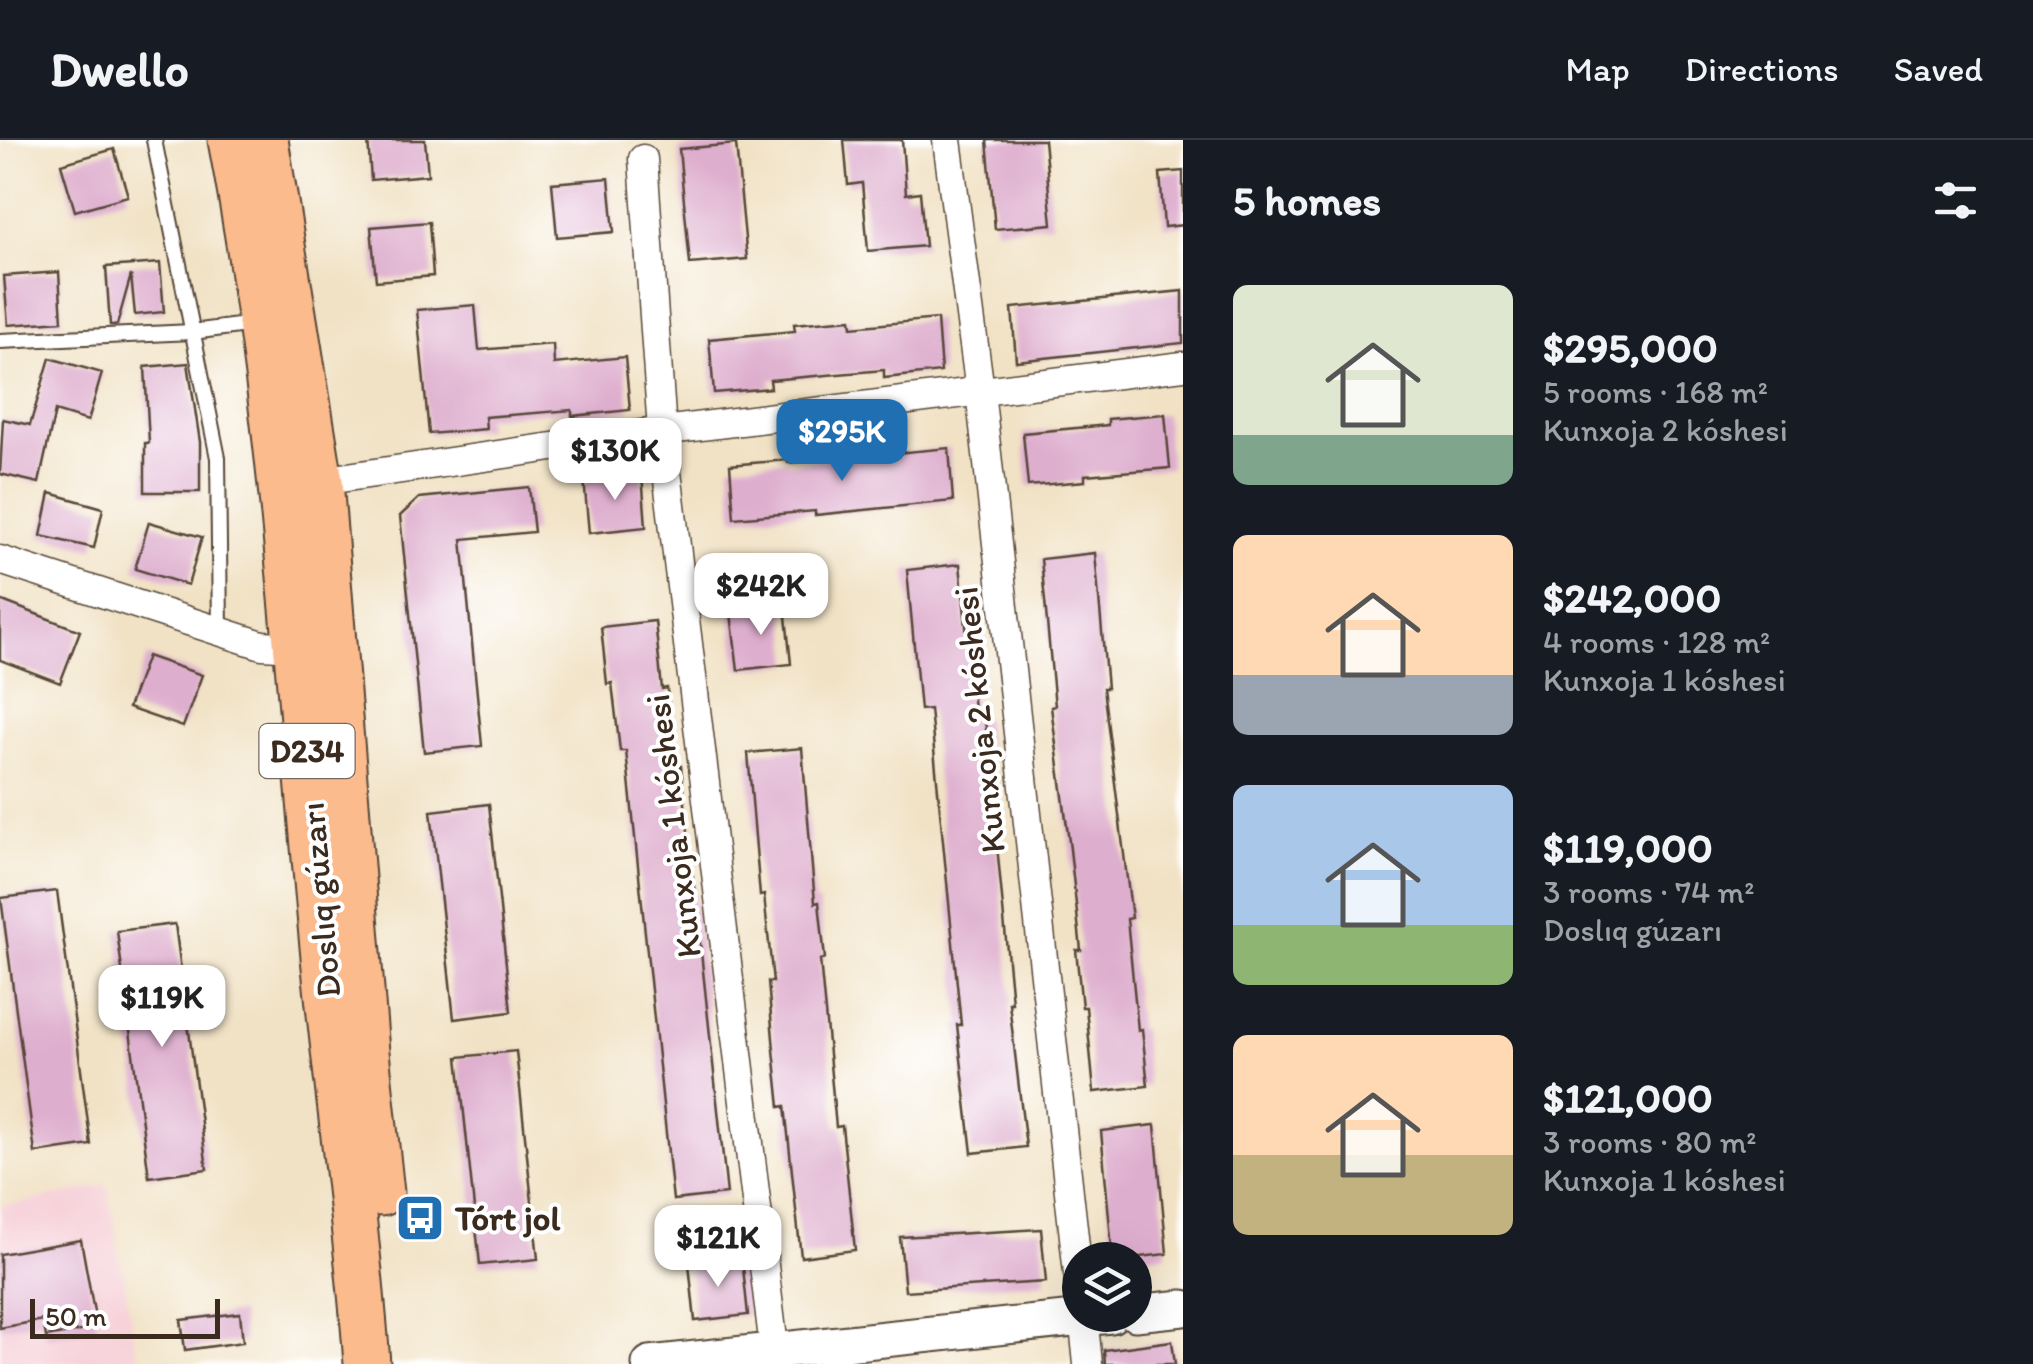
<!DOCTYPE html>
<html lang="en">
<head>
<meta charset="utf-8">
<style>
  :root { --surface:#171b24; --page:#20242c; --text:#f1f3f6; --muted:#9ea1a6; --line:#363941; --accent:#1f6fb2 }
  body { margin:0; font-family:Itim,sans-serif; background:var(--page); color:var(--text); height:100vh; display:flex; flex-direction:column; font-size:38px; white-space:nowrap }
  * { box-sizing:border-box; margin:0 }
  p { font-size:32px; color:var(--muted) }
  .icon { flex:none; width:55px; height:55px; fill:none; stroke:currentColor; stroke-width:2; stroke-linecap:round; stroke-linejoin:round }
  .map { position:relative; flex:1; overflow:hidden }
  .details { display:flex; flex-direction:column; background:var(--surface); width:850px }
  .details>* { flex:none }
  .fabs { position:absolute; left:1062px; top:1102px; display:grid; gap:20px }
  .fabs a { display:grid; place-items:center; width:90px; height:90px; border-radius:50%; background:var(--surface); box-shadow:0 10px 40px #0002; font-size:50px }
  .scale { position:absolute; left:30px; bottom:25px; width:190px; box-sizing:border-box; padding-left:10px; border:5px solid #3b2a1e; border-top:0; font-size:28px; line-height:35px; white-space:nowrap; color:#3b2a1e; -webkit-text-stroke:8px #fff; paint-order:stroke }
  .price { position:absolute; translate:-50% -85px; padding:0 22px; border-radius:20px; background:#fff; color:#222; font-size:32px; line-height:65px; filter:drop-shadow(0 2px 5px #0008) }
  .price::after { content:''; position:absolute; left:50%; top:60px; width:30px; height:22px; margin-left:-15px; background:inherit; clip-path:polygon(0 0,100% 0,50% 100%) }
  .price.active { background:var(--accent); color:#fff }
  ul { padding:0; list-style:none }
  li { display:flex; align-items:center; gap:30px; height:250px; padding:0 50px }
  li span { display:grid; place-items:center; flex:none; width:280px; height:200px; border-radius:15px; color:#555 }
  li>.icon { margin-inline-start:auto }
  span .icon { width:120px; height:120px; fill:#fffc; stroke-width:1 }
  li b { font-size:42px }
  h2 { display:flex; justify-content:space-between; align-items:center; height:120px; padding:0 50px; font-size:42px }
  header { display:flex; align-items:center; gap:60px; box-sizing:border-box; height:140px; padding:0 50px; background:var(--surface); border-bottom:2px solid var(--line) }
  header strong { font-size:48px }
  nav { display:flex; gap:55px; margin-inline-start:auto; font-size:35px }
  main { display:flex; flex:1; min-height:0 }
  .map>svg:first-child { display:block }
</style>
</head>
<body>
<header>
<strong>Dwello</strong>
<nav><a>Map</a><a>Directions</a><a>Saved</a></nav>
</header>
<main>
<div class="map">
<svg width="1183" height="1224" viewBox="0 0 1183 1224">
  <rect width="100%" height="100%" fill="#fff"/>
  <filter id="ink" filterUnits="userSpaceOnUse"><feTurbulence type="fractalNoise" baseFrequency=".01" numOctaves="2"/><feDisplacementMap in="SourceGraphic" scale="20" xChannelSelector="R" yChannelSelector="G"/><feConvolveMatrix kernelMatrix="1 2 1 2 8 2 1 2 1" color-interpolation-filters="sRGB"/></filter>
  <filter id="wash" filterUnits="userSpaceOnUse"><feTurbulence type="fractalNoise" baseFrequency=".0048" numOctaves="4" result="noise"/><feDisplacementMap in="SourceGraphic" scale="40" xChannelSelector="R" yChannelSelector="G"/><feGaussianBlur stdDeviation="2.25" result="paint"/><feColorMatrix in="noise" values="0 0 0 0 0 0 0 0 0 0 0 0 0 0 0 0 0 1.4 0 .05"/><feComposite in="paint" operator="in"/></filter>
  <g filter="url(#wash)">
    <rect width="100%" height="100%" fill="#f1e2c5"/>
    <!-- built -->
    <polygon fill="#f6cfd7" points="107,1045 139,1224 0,1224 0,1067"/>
    <g id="blocks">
      <!-- building -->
      <g fill="#deaece">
        <polygon points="368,0 425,0 428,35 371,40"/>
        <polygon points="844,0 902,0 906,54 920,52 925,106 868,111 862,43 848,45"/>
        <polygon points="987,0 1044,0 1052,84 995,89"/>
        <polygon points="736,4 747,119 690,124 679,9"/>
        <polygon points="114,9 128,56 75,71 61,24"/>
        <polygon points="1183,31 1183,85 1164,87 1160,33"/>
        <polygon points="609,38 614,92 557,97 552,43"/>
        <polygon points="429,82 433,136 376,141 371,87"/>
        <polygon points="160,123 164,172 135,175 131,135 117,185 110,185 106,127"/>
        <polygon points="59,132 62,181 8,185 4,136"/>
        <polygon points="1183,151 1183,203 1016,221 1012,168"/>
        <polygon points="475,165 479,210 553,204 554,224 625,217 630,270 572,276 572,270 485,277 486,289 429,294 417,170"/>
        <polygon points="851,179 852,187 937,179 941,232 884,238 884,230 770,240 771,248 714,253 709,199 795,191 794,184"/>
        <polygon points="50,218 102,233 88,281 55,271 39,343 0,334 3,279 30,285"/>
        <polygon points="188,223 200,302 200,352 145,352 145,303 149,303 145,227"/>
        <polygon points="1165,274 1170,328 1085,335 1085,341 1028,346 1023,293 1108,285 1108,279"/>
        <polygon points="949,308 953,361 815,375 815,371 734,378 730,325 787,320 788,323"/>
        <polygon points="642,334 646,387 589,393 584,339"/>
        <polygon points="529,347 534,392 462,399 482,606 424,612 400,376 419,358"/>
        <polygon points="50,353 103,368 94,408 41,396"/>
        <polygon points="149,382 202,397 188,445 135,429"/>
        <polygon points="1095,413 1107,548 1103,548 1132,778 1127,779 1138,890 1142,889 1148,946 1094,952 1086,867 1082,867 1076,810 1081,810 1070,709 1051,567 1055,566 1041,419"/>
        <polygon points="960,424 975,580 985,579 1012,863 1009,863 1026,1007 972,1013 957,885 961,885 930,569 920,570 907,430"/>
        <polygon points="0,460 80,491 60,543 0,520"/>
        <polygon points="785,467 791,524 738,530 731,473"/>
        <polygon points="655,481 662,549 667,548 675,627 681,626 727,1054 673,1060 626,611 620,611 612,543 607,544 601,487"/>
        <polygon points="147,516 202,535 183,587 128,568"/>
        <polygon points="802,608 815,763 819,762 825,819 820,820 836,987 842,986 855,1110 801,1117 785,966 780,967 774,910 768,842 773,842 764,755 760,756 748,613"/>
        <polygon points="489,664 511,872 454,879 431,671"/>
        <polygon points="57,751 91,1005 35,1013 1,758"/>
        <polygon points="175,784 207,1029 149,1037 117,791"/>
        <polygon points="516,911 538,1119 480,1125 458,917"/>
        <polygon points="1155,985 1167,1114 1113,1120 1101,991"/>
        <polygon points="1041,1089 1046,1142 905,1151 900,1097"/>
        <polygon points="81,1100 97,1188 46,1197 43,1180 0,1188 0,1114"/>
        <polygon points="742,1118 748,1175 695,1181 689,1124"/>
        <polygon points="240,1173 243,1202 185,1210 181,1180"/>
        <polygon points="1172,1201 1175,1224 1105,1224 1104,1210"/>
      </g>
    </g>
  </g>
  <g filter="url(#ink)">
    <use href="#blocks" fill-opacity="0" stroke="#564637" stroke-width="2.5"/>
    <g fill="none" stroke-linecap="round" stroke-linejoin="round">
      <!-- service casing -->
      <g stroke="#564637" stroke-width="18">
        <g id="service">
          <polyline points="154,0 218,318 220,490"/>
          <polyline points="0,201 192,192 254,184"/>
        </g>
      </g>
      <!-- minor casing -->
      <g stroke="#564637" stroke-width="31">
        <g id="minor">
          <polyline points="947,0 980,251 1080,1151"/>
          <polyline points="643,19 662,291 776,1224"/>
          <polyline points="320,341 662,291 1183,226"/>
          <polyline points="0,420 262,505 298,507"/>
          <polyline points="1083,1175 1088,1224"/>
        </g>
      </g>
      <!-- tertiary casing -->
      <g stroke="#564637" stroke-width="39">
        <g id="tertiary">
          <polyline points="1135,1173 1183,1168"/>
          <polyline points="650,1224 1111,1175"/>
        </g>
      </g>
      <!-- primary casing -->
      <g stroke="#564637" stroke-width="49">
        <g id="primary">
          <path d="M231,0C282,265 297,528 322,796C335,938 357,1081 367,1224"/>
          <polyline points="265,0 320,341 366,912 381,1053"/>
        </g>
      </g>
      <!-- service -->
      <use href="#service" stroke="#fff" stroke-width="14"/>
      <!-- minor -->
      <use href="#minor" stroke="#fff" stroke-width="28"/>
      <!-- tertiary -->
      <use href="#tertiary" stroke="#fff" stroke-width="35"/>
      <!-- primary -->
      <use href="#primary" stroke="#fbbb8d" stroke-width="45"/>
    </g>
  </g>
  <!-- icons -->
  <defs>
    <g id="bus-square" transform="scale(2.5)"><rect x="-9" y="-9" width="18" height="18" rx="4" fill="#1f6fb2" stroke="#fff"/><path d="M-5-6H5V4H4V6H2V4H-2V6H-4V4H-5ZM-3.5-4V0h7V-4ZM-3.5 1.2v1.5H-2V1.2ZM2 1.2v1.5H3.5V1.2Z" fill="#fff"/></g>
  </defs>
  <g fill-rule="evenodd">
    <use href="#bus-square" x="420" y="1078"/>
  </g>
  <g text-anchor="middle" stroke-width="8" stroke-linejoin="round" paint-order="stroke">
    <!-- shield labels -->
    <rect fill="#fff" stroke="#766a62" stroke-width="2.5" x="259.5" y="584" width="95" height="54" rx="8"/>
    <g font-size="32" font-weight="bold" fill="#3b2a1e">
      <text x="307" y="622">D234</text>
    </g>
    <!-- street labels -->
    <g font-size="35" fill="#3b2a1e" stroke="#fff">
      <text transform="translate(979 580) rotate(-96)" y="12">Kunxoja 2 kóshesi</text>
      <text transform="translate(673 686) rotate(-97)" y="12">Kunxoja 1 kóshesi</text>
      <text transform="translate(320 760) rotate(-95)" y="12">Doslıq gúzarı</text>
    </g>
    <!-- poi labels -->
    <g font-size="35" font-weight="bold" fill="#3b2a1e" stroke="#fff" text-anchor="start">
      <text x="455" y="1090">Tórt jol</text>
    </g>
  </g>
</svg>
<div class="fabs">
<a><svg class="icon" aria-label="layers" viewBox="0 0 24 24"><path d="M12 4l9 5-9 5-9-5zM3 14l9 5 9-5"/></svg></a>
</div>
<div class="scale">50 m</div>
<b class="price active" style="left:842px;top:344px">$295K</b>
<b class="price" style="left:615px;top:363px">$130K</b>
<b class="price" style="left:761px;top:498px">$242K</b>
<b class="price" style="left:162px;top:910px">$119K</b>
<b class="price" style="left:718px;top:1150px">$121K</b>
</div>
<section class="details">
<h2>5 homes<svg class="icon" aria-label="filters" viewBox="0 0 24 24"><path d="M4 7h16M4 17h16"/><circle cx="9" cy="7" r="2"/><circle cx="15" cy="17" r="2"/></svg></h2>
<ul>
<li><span style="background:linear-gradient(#dfe7d0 75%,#7fa58c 0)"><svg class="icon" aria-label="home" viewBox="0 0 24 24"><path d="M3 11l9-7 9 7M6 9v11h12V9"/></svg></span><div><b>$295,000</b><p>5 rooms · 168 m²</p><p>Kunxoja 2 kóshesi</p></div></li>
<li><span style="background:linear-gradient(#ffd9b3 70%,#9aa5b1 0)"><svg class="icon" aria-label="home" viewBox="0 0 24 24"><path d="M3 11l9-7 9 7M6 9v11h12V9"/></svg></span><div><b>$242,000</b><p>4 rooms · 128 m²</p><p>Kunxoja 1 kóshesi</p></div></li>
<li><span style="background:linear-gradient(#a9c7e8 70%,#8fb573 0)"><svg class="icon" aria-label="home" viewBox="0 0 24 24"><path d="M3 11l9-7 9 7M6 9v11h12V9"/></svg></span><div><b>$119,000</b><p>3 rooms · 74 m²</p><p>Doslıq gúzarı</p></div></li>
<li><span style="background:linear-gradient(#ffd9b3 60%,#c2b280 0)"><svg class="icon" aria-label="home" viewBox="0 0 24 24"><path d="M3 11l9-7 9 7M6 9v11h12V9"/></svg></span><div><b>$121,000</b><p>3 rooms · 80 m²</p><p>Kunxoja 1 kóshesi</p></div></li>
</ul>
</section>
</main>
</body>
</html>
